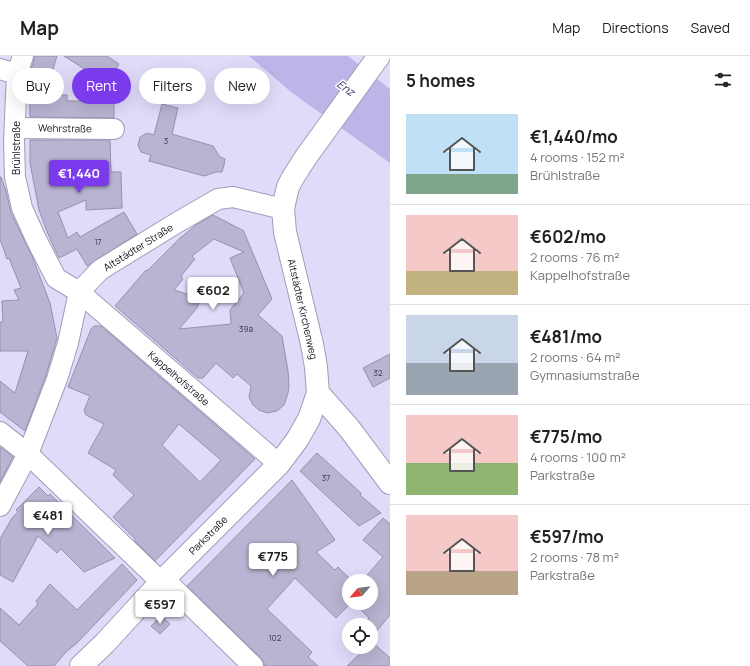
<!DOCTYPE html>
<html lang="en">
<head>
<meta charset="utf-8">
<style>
  :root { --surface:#fff; --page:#f2f2f2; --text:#222; --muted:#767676; --line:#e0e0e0; --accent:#7c3aed }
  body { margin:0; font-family:Manrope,sans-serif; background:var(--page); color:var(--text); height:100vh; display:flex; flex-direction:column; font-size:15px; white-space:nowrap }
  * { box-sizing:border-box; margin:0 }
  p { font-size:13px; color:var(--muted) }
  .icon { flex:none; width:22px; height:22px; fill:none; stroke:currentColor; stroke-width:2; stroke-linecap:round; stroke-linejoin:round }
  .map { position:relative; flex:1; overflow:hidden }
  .drawer { display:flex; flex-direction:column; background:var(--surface); width:360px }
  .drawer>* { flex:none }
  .hud { position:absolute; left:12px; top:12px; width:318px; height:36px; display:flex; gap:8px }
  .needle { width:26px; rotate:241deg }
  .buttons { position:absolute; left:342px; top:518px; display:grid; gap:8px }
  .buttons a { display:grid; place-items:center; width:36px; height:36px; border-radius:50%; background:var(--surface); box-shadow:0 4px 16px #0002; font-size:20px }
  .price { position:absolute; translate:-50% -34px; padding:0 9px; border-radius:4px; background:#fff; color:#222; font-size:13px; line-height:26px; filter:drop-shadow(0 1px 2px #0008) }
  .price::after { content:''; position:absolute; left:50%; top:24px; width:12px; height:9px; margin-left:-6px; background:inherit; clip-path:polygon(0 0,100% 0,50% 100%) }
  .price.active { background:var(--accent); color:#fff }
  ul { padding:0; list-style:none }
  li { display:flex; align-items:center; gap:12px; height:100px; padding:0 16px }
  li+li { border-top:1px solid var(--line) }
  li span { display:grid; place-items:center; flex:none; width:112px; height:80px; border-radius:0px; color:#555 }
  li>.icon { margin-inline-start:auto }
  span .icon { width:48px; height:48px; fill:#fffc; stroke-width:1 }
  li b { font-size:17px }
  h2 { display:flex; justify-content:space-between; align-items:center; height:48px; padding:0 16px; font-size:17px }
  .chip { padding:0 14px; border-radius:18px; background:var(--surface); box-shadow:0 4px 16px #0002; font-size:14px; line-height:36px }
  .chip.active { background:var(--accent); color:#fff }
  header { display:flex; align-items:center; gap:24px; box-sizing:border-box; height:56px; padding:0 20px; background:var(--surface); border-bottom:1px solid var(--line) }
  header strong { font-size:19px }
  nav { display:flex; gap:22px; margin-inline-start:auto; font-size:14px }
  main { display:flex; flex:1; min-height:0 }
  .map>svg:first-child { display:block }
</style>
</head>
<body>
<header>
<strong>Map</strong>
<nav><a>Map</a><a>Directions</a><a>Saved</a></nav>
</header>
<main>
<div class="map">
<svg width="390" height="610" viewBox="0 0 390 610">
  <rect width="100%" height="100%" fill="#dfdbf9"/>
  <!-- water -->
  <polygon fill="#bdb5e7" points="249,0 348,0 390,33 390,107 291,36"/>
  <!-- building -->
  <g fill="#b8b4d1" stroke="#9691ad" fill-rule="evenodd">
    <polygon points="34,0 57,0 50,23 50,39 67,39 67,45 114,45 114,62 30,61 29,18 34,4"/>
    <polygon points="64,0 107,0 119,8 112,19 124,38"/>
    <polygon points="162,48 178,52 172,78 213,90 220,101 225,103 224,109 222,116 216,116 204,120 149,105 151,99 141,96 138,89 140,81 147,77 154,79"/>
    <polygon points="30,84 110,84 111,116 121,116 122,152 86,154 86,144 58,156 68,182 77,176 80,181 124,156 137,178 87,210 77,193 59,202 48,178 39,154 30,107"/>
    <polygon points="0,121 1,121 6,135 11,157 32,200 50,247 57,282 46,319 25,375 0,356 0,325 15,337 28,295 0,295 0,266 3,266 2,245 19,244 14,234 21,232 9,202 7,203 0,183"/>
    <path d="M213,159L244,175V176L272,243L258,259L282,280L288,315L289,330L288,337L284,349L277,355L267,357L259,354L253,349L249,341L251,330L237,318L233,322L216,307L203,322H198L115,250L146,214L147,215L180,182L196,169ZM214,183L244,196L230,202L244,237L230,254L231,268L179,273L197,252L199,246L196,241L194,240L174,234L183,223L181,220L195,203L192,200Z"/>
    <path d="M94,270H101L255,403L155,505L135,485V483L113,461L134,439L113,419L116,414L88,397L104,368L86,359L84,354L90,340L68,331L91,273ZM179,368L221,404L200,426L162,389Z"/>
    <polygon points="390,298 390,322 373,331 363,312"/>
    <polygon points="0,391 13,401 0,426"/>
    <polygon points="317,397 361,437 360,439 381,457 359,470 300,415"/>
    <polygon points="292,424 335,484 316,496 335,514 338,511 352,525 349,525 349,547 351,547 336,562 295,522 267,553 312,596 308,601 318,610 265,610 264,607 261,602 187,530"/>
    <polygon points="39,431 48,440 50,438 115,502 84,516 61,493 57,497 38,480 13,526 0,519 0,483 12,462 18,456 16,454"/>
    <polygon points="383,462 390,468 390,559 371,582 371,569 363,569 369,562 354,547 371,547 371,525 362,525 383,501 363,484"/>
    <polygon points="122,508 137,524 77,587 66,596 54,610 28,610 0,585 0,552 19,569 38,548 36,545 50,528 77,554"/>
    <polygon points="161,560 170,568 160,578 151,570"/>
    <polygon points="371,585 390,602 390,610 347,610 363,595 359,591 371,591"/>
  </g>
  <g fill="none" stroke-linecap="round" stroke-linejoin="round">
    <!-- minor casing -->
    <g stroke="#a09cb8" stroke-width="22">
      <g id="minor">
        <polyline points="23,0 17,18 14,85 15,121 22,152 36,183 56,222 79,236 279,408"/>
        <polyline points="0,13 17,18"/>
        <polyline points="15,72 114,73"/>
        <polyline points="0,376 28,398 161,526"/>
        <polyline points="0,450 28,398 57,323 68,287 79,236 100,214 178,166 218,143 233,141 283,153"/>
        <polyline points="164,523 253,610"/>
      </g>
    </g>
    <!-- major casing -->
    <g stroke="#a09cb8" stroke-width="24">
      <g id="major">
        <polyline points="379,0 306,101 292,123 288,131 286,139 283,153 285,176 312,288 316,311 318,337 349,372 390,427"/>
        <polyline points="81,610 105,587 161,526 279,408 297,384 309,363 318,337"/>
      </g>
    </g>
    <!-- minor -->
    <use href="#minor" stroke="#fff" stroke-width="20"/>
    <!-- major -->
    <use href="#major" stroke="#fff" stroke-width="22"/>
  </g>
  <g text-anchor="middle" stroke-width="3" stroke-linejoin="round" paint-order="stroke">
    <!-- number labels -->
    <g font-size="8" fill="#3a3846">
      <text x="166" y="88">3</text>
      <text x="98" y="189">17</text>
      <text x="246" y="276">39a</text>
      <text x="378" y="320">32</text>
      <text x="326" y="425">37</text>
      <text x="275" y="585">102</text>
    </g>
    <!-- street labels -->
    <g font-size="10" fill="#100e18" stroke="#fff">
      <text transform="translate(65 72) rotate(1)" y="4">Wehrstraße</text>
      <text transform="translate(16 92) rotate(-90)" y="4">Brühlstraße</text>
      <text transform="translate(138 191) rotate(-32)" y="4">Altstädter Straße</text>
      <text transform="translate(303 253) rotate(77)" y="4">Altstädter Kirchenweg</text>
      <text transform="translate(179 322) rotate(41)" y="4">Kappelhofstraße</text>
      <text transform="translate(208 479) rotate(-45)" y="4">Parkstraße</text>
    </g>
    <!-- water labels -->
    <g font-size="11" font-style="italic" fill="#34245f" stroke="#fff">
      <text transform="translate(346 32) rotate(36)" y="4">Enz</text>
    </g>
  </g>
</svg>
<div class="buttons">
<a><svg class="needle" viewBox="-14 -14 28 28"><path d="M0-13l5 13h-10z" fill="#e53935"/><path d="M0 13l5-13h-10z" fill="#767676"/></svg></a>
<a><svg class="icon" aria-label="locate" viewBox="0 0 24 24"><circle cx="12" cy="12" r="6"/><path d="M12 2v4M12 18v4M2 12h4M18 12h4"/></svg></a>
</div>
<b class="price active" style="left:79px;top:138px">€1,440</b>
<b class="price" style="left:213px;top:255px">€602</b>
<b class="price" style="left:48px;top:480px">€481</b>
<b class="price" style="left:273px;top:521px">€775</b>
<b class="price" style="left:160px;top:569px">€597</b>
<div class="hud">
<a class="chip">Buy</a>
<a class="chip active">Rent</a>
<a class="chip">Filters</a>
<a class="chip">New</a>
</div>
</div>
<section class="drawer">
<h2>5 homes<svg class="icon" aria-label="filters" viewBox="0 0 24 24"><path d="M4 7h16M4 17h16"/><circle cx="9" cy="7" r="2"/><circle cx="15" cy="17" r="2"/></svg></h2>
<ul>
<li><span style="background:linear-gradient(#bfe0f5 75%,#7fa58c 0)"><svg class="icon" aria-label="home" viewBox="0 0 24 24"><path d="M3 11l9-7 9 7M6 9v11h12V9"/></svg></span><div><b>€1,440/mo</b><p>4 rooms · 152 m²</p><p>Brühlstraße</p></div></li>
<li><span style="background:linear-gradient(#f6c9c9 70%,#c2b280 0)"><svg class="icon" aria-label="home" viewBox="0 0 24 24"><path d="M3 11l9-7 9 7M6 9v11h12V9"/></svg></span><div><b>€602/mo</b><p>2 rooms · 76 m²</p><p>Kappelhofstraße</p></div></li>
<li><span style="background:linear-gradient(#c9d6e8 60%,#9aa5b1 0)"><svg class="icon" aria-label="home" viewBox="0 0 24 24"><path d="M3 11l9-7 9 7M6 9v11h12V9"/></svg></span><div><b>€481/mo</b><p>2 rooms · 64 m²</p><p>Gymnasiumstraße</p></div></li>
<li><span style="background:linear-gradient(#f6c9c9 60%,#8fb573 0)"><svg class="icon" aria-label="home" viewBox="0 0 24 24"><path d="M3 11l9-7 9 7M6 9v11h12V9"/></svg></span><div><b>€775/mo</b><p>4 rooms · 100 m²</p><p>Parkstraße</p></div></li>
<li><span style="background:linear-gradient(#f6c9c9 70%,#b9a48a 0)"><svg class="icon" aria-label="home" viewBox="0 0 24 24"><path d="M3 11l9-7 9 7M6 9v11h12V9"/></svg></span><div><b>€597/mo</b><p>2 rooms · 78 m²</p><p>Parkstraße</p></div></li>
</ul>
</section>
</main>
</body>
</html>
